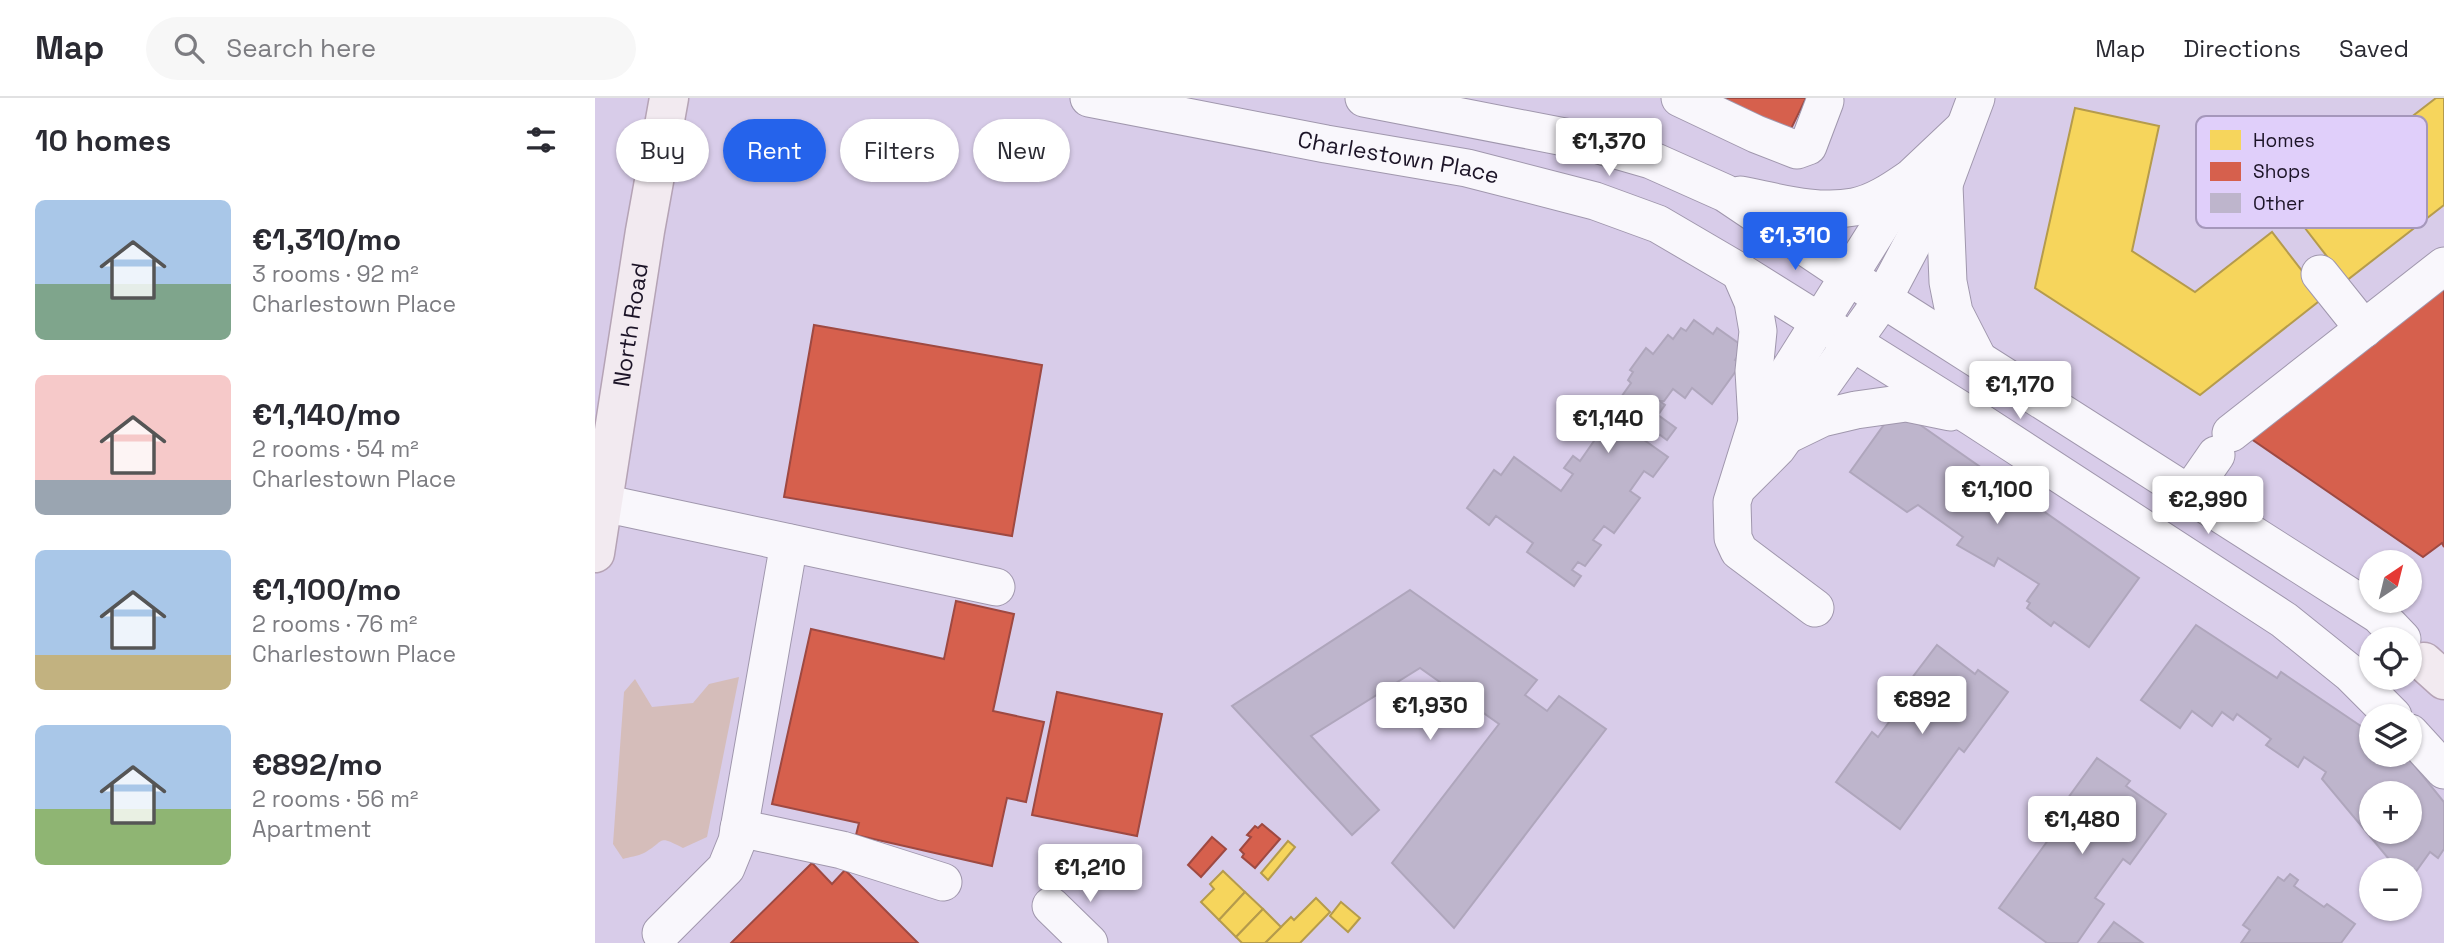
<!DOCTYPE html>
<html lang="en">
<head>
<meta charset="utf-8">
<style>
  :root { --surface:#fff; --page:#f7f7f7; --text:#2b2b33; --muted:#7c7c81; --line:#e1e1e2; --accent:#2563eb }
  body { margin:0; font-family:"Space Grotesk",sans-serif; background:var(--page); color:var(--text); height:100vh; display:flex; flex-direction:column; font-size:26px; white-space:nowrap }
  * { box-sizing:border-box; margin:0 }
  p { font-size:23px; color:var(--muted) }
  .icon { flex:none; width:38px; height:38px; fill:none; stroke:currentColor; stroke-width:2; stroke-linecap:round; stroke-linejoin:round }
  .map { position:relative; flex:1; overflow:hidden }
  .drawer { display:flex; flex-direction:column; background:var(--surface); width:595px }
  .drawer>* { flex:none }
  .banner { position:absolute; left:21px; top:21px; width:665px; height:63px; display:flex; gap:14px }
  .needle { width:46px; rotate:35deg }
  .fabs { position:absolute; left:1764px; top:452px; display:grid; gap:14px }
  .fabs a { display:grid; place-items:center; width:63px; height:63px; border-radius:50%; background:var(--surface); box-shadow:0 2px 5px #0004; font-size:35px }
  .price { position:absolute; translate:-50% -60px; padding:0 16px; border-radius:7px; background:#fff; color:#222; font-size:23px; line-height:46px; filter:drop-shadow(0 2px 4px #0008) }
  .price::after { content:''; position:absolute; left:50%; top:42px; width:21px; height:16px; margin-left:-10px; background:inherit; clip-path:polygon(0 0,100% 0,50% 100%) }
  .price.selected { background:var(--accent); color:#fff }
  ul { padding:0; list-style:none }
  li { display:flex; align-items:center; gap:21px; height:175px; padding:0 35px }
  li span { display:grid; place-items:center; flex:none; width:196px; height:140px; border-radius:10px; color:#555 }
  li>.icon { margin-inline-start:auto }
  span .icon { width:84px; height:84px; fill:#fffc; stroke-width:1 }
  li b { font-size:30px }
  h2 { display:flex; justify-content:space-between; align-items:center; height:84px; padding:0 35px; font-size:30px }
  .tag { padding:0 24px; border-radius:32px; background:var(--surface); box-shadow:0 2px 5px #0004; font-size:24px; line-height:63px }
  .tag.selected { background:var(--accent); color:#fff }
  header { display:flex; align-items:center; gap:42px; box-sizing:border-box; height:98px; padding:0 35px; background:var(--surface); border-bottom:2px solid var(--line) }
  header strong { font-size:33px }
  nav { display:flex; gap:38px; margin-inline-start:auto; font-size:24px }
  .search { width:490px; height:63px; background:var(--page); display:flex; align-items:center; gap:18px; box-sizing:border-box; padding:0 24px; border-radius:38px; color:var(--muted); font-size:26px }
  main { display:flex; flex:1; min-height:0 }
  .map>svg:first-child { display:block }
</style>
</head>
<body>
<header>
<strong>Map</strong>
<div class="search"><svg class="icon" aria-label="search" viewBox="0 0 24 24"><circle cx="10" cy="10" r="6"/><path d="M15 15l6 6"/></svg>Search here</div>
<nav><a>Map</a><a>Directions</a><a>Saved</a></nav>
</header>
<main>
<section class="drawer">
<h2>10 homes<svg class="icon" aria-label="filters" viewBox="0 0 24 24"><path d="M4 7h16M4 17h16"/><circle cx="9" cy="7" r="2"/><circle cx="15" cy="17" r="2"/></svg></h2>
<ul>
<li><span style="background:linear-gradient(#a9c7e8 60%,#7fa58c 0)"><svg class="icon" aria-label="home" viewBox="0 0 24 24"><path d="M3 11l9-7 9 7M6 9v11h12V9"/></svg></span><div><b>€1,310/mo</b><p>3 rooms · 92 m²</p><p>Charlestown Place</p></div></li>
<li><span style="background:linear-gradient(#f6c9c9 75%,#9aa5b1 0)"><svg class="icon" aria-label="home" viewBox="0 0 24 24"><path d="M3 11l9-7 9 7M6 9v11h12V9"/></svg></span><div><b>€1,140/mo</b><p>2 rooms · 54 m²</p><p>Charlestown Place</p></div></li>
<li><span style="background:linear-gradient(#a9c7e8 75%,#c2b280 0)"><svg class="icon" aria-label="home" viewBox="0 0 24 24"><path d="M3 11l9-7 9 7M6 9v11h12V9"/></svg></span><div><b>€1,100/mo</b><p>2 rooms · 76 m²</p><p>Charlestown Place</p></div></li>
<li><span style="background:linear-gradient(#a9c7e8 60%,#8fb573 0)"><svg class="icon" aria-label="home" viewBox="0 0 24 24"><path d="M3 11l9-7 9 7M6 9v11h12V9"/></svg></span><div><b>€892/mo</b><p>2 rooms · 56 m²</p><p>Apartment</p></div></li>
</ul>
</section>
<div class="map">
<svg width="1849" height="845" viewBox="0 0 1849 845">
  <rect width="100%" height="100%" fill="#d8cce9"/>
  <!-- green -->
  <path fill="#d5bdba" d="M144,579L112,739L88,750C61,736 71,743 49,755C43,758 34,759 28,761L18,746L29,594L40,581L57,609L98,605L114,586Z"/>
  <!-- homes -->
  <g fill="#f6d55c" stroke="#b59b4c" stroke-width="2">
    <polygon points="1841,0 1849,0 1849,107 1751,183 1696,112"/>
    <polygon points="1480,10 1564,28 1537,153 1600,194 1677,134 1728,200 1605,297 1440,190"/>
    <polygon points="693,743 700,749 673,782 666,775"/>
    <polygon points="628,773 650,794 624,822 606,804 619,791 615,786"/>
    <polygon points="650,794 668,811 641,839 624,822"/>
    <polygon points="721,800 735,814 705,845 670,845 696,819 699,822"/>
    <polygon points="746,804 765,820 753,834 735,818"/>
    <polygon points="668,811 686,829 670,845 647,845 641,839"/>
  </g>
  <!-- shops -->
  <g fill="#d6604d" stroke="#9e4942" stroke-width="2">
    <polygon points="1114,0 1211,0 1193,37"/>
    <polygon points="1849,183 1849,449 1847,445 1828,459 1649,336"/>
    <polygon points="219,227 447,267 417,438 189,399"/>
    <polygon points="361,503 419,516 398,613 449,624 431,704 412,700 397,768 261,737 264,725 177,706 216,531 349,561"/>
    <polygon points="462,594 567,616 542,738 437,717"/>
    <polygon points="667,726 685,741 660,770 647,759 649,756 645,752 656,739 652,737 660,728 663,730"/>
    <polygon points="617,739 631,751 606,779 593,767"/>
    <polygon points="217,765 237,786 250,772 323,845 136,845"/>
  </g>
  <!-- building -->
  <g fill="#beb5cc" stroke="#afa6bc" stroke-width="2" fill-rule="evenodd">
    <polygon points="1099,222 1118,236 1122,230 1149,249 1140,262 1146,266 1117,306 1097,290 1090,300 1078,291 1069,303 1065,303 1070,307 1063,317 1081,330 1072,342 1053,328 1045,339 1073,359 1058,379 1049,373 1035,393 1045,400 1019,435 1009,428 998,442 1006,447 990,468 983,464 977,472 986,478 979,488 932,454 938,445 901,418 894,427 872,410 899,372 906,377 919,359 966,393 978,376 969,370 978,358 985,363 1015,320 1009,316 1022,299 1024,302 1036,285 1033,282 1038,274 1035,272 1051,250 1058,256 1073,237 1078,241 1086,230 1091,233"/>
    <polygon points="1301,310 1544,480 1494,549 1459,524 1456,528 1432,510 1435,505 1432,503 1444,486 1403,460 1399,468 1362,447 1368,439 1323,407 1312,414 1255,374"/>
    <polygon points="815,492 942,582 930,597 952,613 964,598 1011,631 859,830 797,765 904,626 825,570 716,638 784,712 757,737 637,608"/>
    <path d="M1601,527L1682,580L1686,574L1776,635V656H1810L1849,704V751L1843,760L1835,754L1815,782V772H1803L1727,681L1731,674L1709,659L1703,669L1671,647L1676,641L1642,616L1638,622L1627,614L1617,628L1597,613L1585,630L1546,602ZM1776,695H1815V733H1776Z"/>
    <polygon points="1342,547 1380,576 1383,572 1413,594 1369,654 1364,650 1305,731 1241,684 1277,634 1283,639 1313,598 1307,593"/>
    <polygon points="1502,660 1535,683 1531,688 1571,716 1535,766 1528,761 1500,800 1509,806 1482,845 1452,845 1404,810 1464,727 1457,722"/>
    <polygon points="1695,776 1703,782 1699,788 1729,809 1732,806 1760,826 1746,845 1646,845 1655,832 1648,827 1683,779 1689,783"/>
    <polygon points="1519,824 1548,845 1503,845"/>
  </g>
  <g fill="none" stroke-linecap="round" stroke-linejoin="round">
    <!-- minor casing -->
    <g stroke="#a097ad" stroke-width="39">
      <g id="minor">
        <path id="s1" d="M494,0L731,46L872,70L1000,103L1063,126L1145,174L1377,319L1689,522L1755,575L1798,618"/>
        <polyline points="769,0 990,43 1056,62 1130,95 1288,201 1784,517 1807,541"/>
        <polyline points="1085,0 1161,36 1202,52 1213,48 1230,3"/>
        <polyline points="1349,87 1353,184 1359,214 1383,261"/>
        <path d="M1145,97C1182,104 1222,116 1259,109C1279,105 1297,93 1313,82"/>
        <polyline points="1145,174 1158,204 1163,233 1159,273 1162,324"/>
        <polyline points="1725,176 1769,231"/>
        <polyline points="1636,335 1849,168"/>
        <polyline points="1192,337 1227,320 1261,312 1311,305 1355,314"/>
        <polyline points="1145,387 1182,350 1288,201 1349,86 1381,0"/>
        <polyline points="1594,396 1621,357"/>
        <polyline points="8,405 401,489"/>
        <polyline points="1220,510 1144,453 1138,440 1137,404 1162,324 1314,82 1368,31"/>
        <polyline points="1815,635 1849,672"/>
        <polyline points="144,730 247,752 348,784"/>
        <polyline points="456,808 494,845"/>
        <polyline points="66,835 131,770 142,743 194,445"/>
      </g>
    </g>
    <!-- major casing -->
    <g stroke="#b5a3b5" stroke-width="41">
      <g id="major">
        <path id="s2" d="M0,455L50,133L74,0"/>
        <polyline points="1829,564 1849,582"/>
      </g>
    </g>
    <!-- minor -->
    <use href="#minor" stroke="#f9f7fc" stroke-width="37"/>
    <!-- major -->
    <use href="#major" stroke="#f2eaf0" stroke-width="38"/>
  </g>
  <g text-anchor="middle" stroke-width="7" stroke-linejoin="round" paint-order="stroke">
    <!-- street labels -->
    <g font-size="23" fill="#1c1427" stroke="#e0cffa">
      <text dy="8" stroke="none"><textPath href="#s1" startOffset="315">Charlestown Place</textPath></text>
      <text dy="8" stroke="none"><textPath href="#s2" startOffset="231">North Road</textPath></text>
    </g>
  </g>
  <!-- legend -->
  <rect x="1601" y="18" width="231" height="112" rx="10" fill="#e0cffa" stroke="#a597bb" stroke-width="2"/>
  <rect x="1615" y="32" width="31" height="20" fill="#f6d55c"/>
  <rect x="1615" y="64" width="31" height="19" fill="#d6604d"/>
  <rect x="1615" y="95" width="31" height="20" fill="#beb5cc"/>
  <g font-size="19" fill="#1c1427">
    <text x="1658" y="49">Homes</text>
    <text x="1658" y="80">Shops</text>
    <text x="1658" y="112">Other</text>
  </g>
</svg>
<div class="fabs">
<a><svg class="needle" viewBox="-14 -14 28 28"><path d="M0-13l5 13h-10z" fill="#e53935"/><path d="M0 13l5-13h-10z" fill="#7c7c81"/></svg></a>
<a><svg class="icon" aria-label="locate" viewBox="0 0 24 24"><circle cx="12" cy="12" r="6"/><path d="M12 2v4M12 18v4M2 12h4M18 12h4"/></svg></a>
<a><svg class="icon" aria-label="layers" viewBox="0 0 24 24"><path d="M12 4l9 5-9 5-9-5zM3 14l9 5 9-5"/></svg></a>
<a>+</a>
<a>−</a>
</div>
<b class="price" style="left:1014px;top:80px">€1,370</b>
<b class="price selected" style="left:1200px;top:174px">€1,310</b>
<b class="price" style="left:1425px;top:323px">€1,170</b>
<b class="price" style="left:1013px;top:357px">€1,140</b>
<b class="price" style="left:1402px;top:428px">€1,100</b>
<b class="price" style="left:1613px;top:438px">€2,990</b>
<b class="price" style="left:1327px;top:638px">€892</b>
<b class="price" style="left:835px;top:644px">€1,930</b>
<b class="price" style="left:1487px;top:758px">€1,480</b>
<b class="price" style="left:495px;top:806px">€1,210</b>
<div class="banner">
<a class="tag">Buy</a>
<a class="tag selected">Rent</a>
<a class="tag">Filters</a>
<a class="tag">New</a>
</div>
</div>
</main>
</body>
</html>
